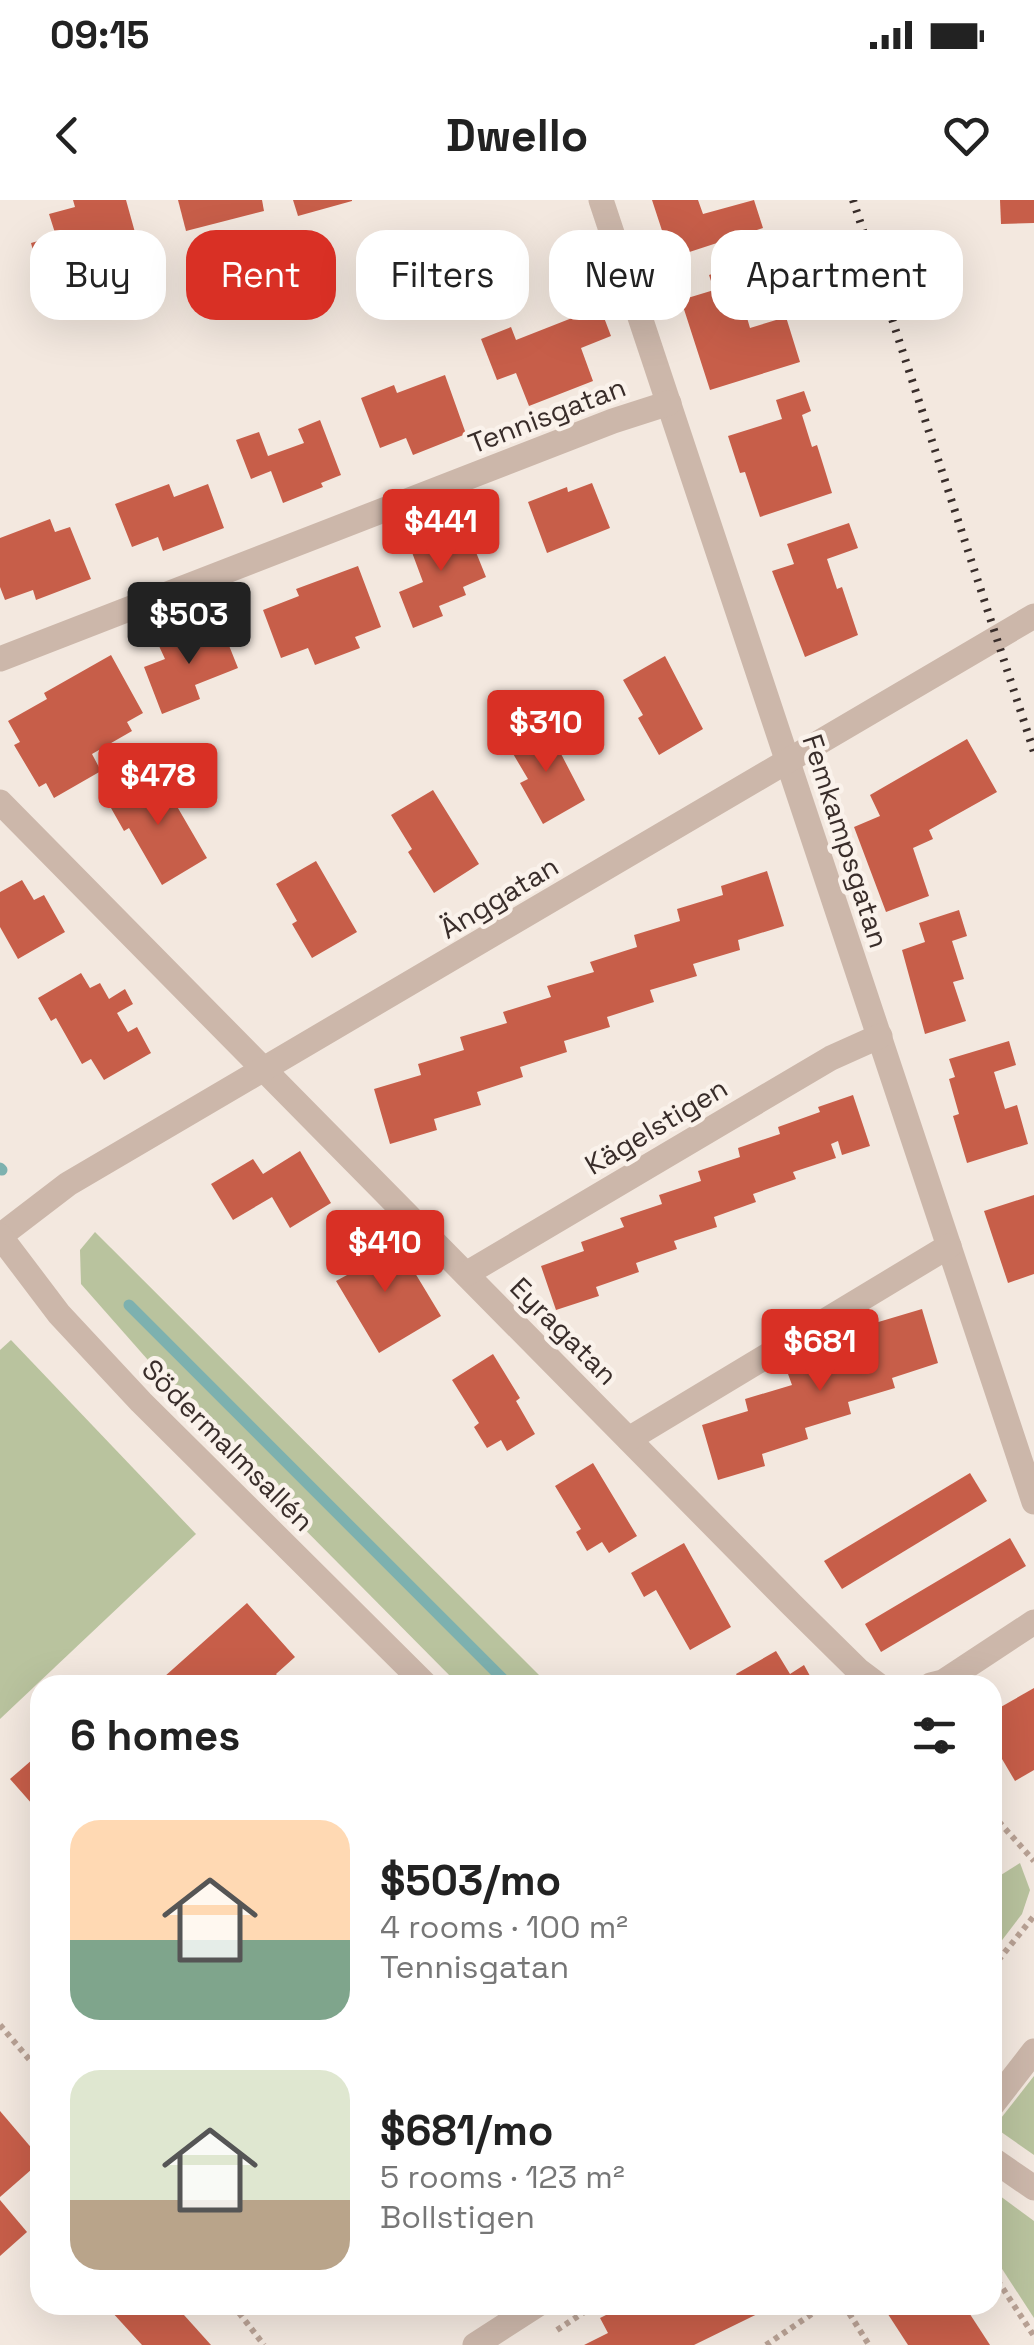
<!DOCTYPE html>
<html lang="en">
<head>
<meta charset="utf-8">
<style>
  :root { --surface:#fff; --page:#f6f6f6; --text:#222; --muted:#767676; --accent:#d93025 }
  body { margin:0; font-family:"Space Grotesk",sans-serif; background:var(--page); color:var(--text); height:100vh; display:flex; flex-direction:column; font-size:38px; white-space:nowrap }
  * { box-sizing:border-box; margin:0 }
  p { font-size:32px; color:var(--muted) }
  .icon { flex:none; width:55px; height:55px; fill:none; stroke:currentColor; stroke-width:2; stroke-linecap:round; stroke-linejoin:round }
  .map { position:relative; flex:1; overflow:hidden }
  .details { position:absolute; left:30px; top:1475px; width:972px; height:640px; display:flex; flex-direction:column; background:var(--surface); border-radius:30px; box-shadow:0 10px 40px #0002 }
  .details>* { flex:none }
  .guide { position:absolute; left:30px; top:30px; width:975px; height:90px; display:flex; gap:20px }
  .price { position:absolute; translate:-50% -85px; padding:0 22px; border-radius:10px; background:var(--accent); color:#fff; font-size:32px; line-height:65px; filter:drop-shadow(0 2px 5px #0008) }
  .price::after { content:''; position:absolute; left:50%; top:60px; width:30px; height:22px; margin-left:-15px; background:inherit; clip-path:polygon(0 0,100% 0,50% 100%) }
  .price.on { background:#222; color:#fff }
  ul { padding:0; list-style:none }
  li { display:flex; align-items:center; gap:30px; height:250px; padding:0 40px }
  li span { display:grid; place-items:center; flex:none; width:280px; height:200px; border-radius:30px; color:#555 }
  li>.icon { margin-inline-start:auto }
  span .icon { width:120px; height:120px; fill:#fffc; stroke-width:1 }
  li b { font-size:42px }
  h2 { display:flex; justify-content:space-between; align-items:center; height:120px; padding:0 40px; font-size:42px }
  .tag { padding:0 35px; border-radius:30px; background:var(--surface); box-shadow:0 10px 40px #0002; font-size:35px; line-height:90px }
  .tag.on { background:var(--accent); color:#fff }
  .status { display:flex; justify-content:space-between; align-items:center; height:70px; padding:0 50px; background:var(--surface); direction:ltr }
  .status svg { height:28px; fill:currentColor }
  header { display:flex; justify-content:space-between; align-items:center; height:130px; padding:0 40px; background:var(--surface); font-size:45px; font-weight:700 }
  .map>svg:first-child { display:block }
</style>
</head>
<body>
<div class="status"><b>09:15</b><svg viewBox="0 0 49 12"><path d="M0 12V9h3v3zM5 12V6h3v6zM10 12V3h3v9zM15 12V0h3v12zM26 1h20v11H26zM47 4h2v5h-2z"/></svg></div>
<header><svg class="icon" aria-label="back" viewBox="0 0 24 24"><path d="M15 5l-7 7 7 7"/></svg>Dwello<svg class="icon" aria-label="heart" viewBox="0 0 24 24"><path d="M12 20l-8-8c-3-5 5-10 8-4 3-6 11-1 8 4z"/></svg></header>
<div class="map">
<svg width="1034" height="2145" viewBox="0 0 1034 2145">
  <rect width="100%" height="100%" fill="#f3e8df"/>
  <!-- green -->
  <g fill="#b9c39e">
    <polygon points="95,1032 549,1485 459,1485 236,1260 81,1084 80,1050"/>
    <polygon points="11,1140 196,1334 0,1519 0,1150"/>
    <polygon points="1020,1663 1030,1690 1022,1714 993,1752 993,1680"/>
    <polygon points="1034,1876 1034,1955 994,1927"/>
    <polygon points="992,1990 1034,2021 1034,2118 993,2055"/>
  </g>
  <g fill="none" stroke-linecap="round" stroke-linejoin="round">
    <!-- stream -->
    <g stroke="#7db1af" stroke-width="11">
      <polyline points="0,968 2,970"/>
      <polyline points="129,1105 509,1485"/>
    </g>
  </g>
  <!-- building -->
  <g fill="#c75e49">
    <polygon points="73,0 126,0 141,54 106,63 103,53 71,61 77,83 44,92 31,43 56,36 49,14 75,7"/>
    <polygon points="178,0 262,0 264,11 186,31"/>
    <polygon points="293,0 352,0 352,1 298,16"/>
    <polygon points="652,0 698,0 703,14 754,0 763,28 671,58"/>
    <polygon points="1000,0 1034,0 1034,23 1001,24"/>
    <polygon points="749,62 755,82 738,87 750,128 786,117 800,162 710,190 681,100 714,90 709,75"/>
    <polygon points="600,107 611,136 581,148 593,181 529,206 516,173 497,180 481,139 511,127 516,140"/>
    <polygon points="445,175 466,234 413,255 406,238 380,248 361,198 394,185 397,193"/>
    <polygon points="804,191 811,211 802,215 812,247 817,245 832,293 760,317 745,272 740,273 728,236 782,219 776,200"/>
    <polygon points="320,220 341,275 321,283 323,287 283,303 271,271 251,279 236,240 259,232 268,256 304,243 298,229"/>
    <polygon points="592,283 610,328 547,353 528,302 567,287 568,292"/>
    <polygon points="169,284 174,297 208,284 224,328 163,351 158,337 132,347 115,304"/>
    <polygon points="50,319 55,332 70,327 91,379 36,400 33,390 5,400 0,387 0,338"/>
    <polygon points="849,323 858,348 827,359 837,389 842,387 858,435 805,457 772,371 794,364 787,344"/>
    <polygon points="465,325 486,377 463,387 466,395 439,406 443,416 413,428 399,392 423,382 410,347"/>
    <polygon points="358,366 381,427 355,437 360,448 315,465 308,448 281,458 263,410 299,396 296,389"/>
    <polygon points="220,423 238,468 195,485 200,499 162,514 144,467 165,459 159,446"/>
    <polygon points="111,455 143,513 127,522 132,531 92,554 101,571 54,598 46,583 39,587 14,545 20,542 8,521 47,499 44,493"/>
    <polygon points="665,456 703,529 659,555 638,518 643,515 623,480"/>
    <polygon points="546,525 585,600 543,624 520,583 528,579 509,547"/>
    <polygon points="967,539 997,592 929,630 933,639 913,648 929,696 886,712 854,627 880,616 870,595"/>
    <polygon points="157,572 207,658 162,685 129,628 124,631 107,601"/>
    <polygon points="433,590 479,664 434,693 408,652 412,649 391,615"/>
    <polygon points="316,661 357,732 312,758 292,724 297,721 276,684"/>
    <polygon points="767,671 784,726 738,740 740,750 693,764 697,776 650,790 654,802 607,817 610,827 564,841 567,852 520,867 523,877 477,892 481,905 434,919 437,930 390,944 374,889 421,875 418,864 464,850 460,837 507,823 503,812 551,797 547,786 594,772 590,762 637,747 634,735 680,721 677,709 723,695 721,686"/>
    <polygon points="22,680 34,700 44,695 65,732 18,759 0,727 0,692"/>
    <polygon points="959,710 967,736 952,741 964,779 953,782 966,821 925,834 902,750 925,742 919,723"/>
    <polygon points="81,773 90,788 100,783 109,799 125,789 133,804 117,813 128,832 137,827 151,853 104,880 91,859 82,864 56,818 51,821 38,798"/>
    <polygon points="1009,841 1016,865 994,872 1005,909 1017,905 1028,944 967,963 953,916 959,914 949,879 955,877 949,859"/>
    <polygon points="853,895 870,946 842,955 838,941 831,944 836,958 793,972 796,979 753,994 756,1002 714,1017 717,1027 674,1041 677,1049 636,1063 639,1072 596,1087 599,1096 556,1110 541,1066 584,1051 581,1042 624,1027 620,1018 662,1004 659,995 701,981 698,971 740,957 738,948 780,934 778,927 820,912 818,907"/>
    <polygon points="300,951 331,1003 290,1028 272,997 233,1020 211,984 253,959 263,974"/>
    <polygon points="1034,995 1034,1074 1008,1083 984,1011"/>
    <polygon points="382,1037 400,1068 409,1063 441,1116 379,1153 336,1081 347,1075 339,1062"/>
    <polygon points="922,1109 938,1163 892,1178 895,1188 848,1202 851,1214 805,1228 808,1239 762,1254 765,1266 718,1280 702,1225 748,1211 745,1199 792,1185 788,1174 835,1159 831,1147 878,1133 875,1123"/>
    <polygon points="493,1154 520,1198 516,1201 535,1234 507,1251 501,1240 487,1248 474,1227 479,1223 452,1180"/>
    <polygon points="593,1263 637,1336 609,1353 602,1342 587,1351 576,1332 581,1329 555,1286"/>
    <polygon points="970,1273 987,1301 842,1389 824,1361"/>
    <polygon points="1010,1338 1026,1366 881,1452 865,1424"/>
    <polygon points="684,1343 731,1427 690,1450 656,1390 644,1397 631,1373"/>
    <polygon points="247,1403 295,1457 276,1474 285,1485 155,1485"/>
    <polygon points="776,1451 790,1474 804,1465 815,1485 743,1485 736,1474"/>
    <polygon points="1034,1488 1034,1570 1015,1581 992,1542 992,1512"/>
    <polygon points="40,1553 40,1613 10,1579"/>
    <polygon points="0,1911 40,1958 40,1962 0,1997"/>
    <polygon points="0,2000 27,2032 0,2056"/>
    <polygon points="117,2105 175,2105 211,2145 142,2145 111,2111"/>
    <polygon points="626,2105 776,2105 694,2145 584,2145 608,2133 600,2118"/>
    <polygon points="882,2105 964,2105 990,2145 908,2145"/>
  </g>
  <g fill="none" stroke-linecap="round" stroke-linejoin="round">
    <!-- path -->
    <g stroke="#b8a194" stroke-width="6" stroke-dasharray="5 5" stroke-linecap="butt">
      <polyline points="992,1614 1034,1661"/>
      <polyline points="992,1768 1034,1716"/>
      <polyline points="0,1825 40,1872"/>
      <polyline points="992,2072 1034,2136"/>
      <polyline points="233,2105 264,2145"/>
      <polyline points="844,2105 869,2145"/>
      <polyline points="557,2130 595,2105"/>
      <polyline points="766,2145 825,2105"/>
    </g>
    <!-- minor -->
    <g stroke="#ccb7aa" stroke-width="25">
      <polyline points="601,0 1034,1302"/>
      <polyline points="0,459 613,221 669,203"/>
      <polyline points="0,602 792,1405 858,1470 878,1485"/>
      <polyline points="466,1074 831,858 880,836"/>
      <polyline points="629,1239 949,1046"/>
      <polyline points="931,1485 943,1482 1034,1422"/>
      <polyline points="475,2145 537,2105"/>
    </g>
    <!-- tertiary -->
    <g stroke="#ccb7aa" stroke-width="25">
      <polyline points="0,1036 68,984 1034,416"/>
      <polyline points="0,1036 59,1114 141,1202 426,1485"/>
      <polyline points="992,1905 1034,1851"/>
      <polyline points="992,1959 1034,1988"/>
    </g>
    <!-- rail -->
    <polyline stroke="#392d2a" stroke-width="8" stroke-dasharray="2.5 8" stroke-linecap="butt" points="853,0 1034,552"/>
  </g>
  <g text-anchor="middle" stroke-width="9" stroke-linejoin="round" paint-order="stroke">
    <!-- street labels -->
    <g font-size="28" fill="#392d2a" stroke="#faf2eb">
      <text transform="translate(547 215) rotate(-21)" y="10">Tennisgatan</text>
      <text transform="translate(846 641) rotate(72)" y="10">Femkampsgatan</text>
      <text transform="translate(499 697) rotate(-31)" y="10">Änggatan</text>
      <text transform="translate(656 926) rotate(-31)" y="10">Kägelstigen</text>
      <text transform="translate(564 1131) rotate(45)" y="10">Eyragatan</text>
      <text transform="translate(228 1245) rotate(45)" y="10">Södermalmsallén</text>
    </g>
  </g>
</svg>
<b class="price" style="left:441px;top:374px">$441</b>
<b class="price on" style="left:189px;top:467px">$503</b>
<b class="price" style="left:546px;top:575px">$310</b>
<b class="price" style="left:158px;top:628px">$478</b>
<b class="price" style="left:385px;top:1095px">$410</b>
<b class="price" style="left:820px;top:1194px">$681</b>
<div class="guide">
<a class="tag">Buy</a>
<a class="tag on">Rent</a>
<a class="tag">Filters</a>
<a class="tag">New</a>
<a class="tag">Apartment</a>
</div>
<section class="details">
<h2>6 homes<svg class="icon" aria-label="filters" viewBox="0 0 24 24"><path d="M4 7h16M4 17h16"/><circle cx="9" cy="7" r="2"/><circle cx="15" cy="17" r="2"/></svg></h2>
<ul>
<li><span style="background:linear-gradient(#ffd9b3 60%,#7fa58c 0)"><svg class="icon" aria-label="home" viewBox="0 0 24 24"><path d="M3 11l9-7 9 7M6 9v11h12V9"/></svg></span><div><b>$503/mo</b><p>4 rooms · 100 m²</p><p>Tennisgatan</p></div></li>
<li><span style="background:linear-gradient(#dfe7d0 65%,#b9a48a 0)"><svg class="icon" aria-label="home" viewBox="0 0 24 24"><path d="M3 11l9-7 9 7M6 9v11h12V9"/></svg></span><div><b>$681/mo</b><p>5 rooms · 123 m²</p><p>Bollstigen</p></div></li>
</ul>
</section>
</div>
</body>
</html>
